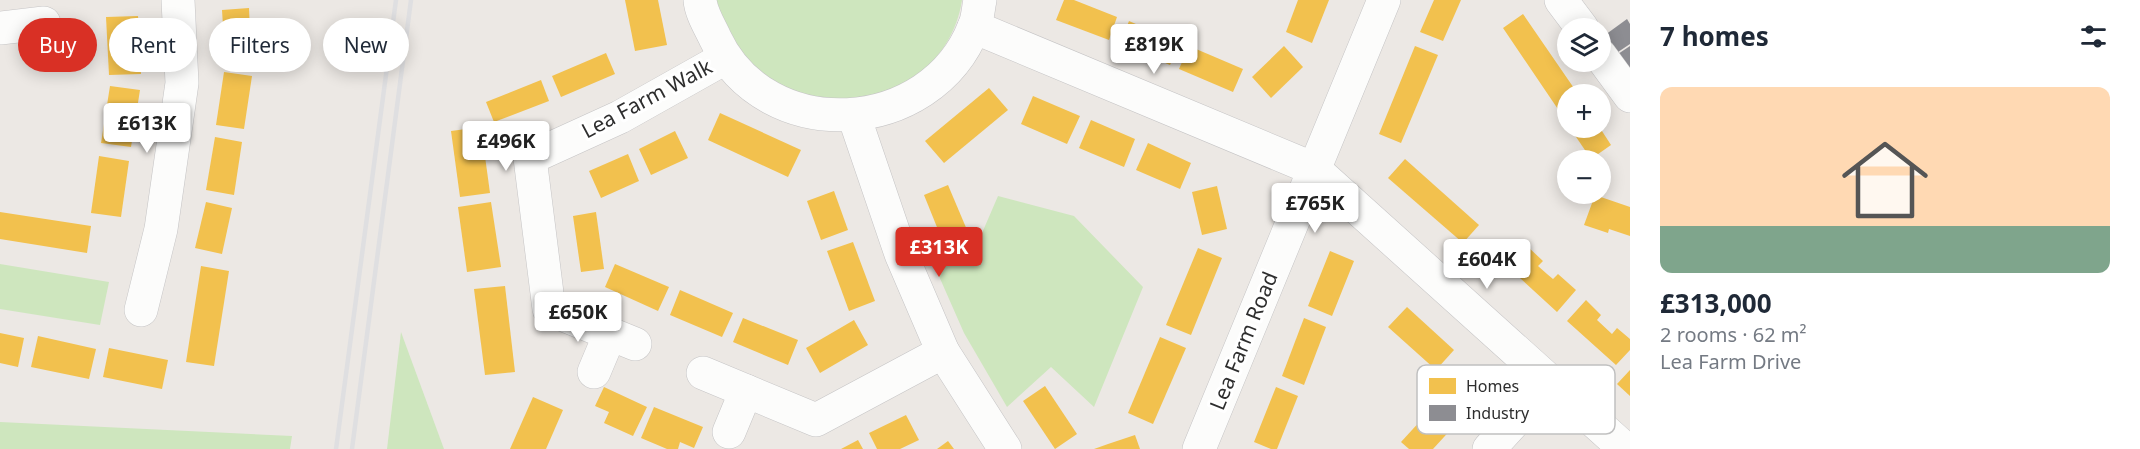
<!DOCTYPE html>
<html lang="en">
<head>
<meta charset="utf-8">
<style>
  :root { --surface:#fff; --page:#f6f6f7; --text:#1f2937; --muted:#747a83; --line:#e0e1e3; --accent:#d93025 }
  body { margin:0; font-family:"Noto Sans",sans-serif; background:var(--page); color:var(--text); height:100vh; display:flex; flex-direction:column; font-size:22px; white-space:nowrap }
  * { box-sizing:border-box; margin:0 }
  p { font-size:20px; color:var(--muted) }
  .icon { flex:none; width:33px; height:33px; fill:none; stroke:currentColor; stroke-width:2; stroke-linecap:round; stroke-linejoin:round }
  .map { position:relative; flex:1; overflow:hidden }
  .drawer { display:flex; flex-direction:column; background:var(--surface); width:510px }
  .drawer>* { flex:none }
  .top-card { position:absolute; left:18px; top:18px; width:570px; height:54px; display:flex; gap:12px }
  .buttons { position:absolute; left:1557px; top:18px; display:grid; gap:12px }
  .buttons a { display:grid; place-items:center; width:54px; height:54px; border-radius:50%; background:var(--surface); box-shadow:0 3px 15px #0003; font-size:30px }
  .price { position:absolute; translate:-50% -51px; padding:0 14px; border-radius:6px; background:#fff; color:#222; font-size:20px; line-height:39px; filter:drop-shadow(0 2px 3px #0008) }
  .price::after { content:''; position:absolute; left:50%; top:36px; width:18px; height:14px; margin-left:-9px; background:inherit; clip-path:polygon(0 0,100% 0,50% 100%) }
  .price.active { background:var(--accent); color:#fff }
  ul { padding:0; list-style:none }
  li { display:grid; align-content:center; gap:12px; height:318px; padding:0 30px }
  li+li { border-top:2px solid var(--line) }
  li span { display:grid; place-items:center; height:186px; border-radius:12px; color:#555 }
  li>.icon { margin-inline-start:auto }
  span .icon { width:108px; height:108px; fill:#fffc; stroke-width:1 }
  li b { font-size:26px }
  h2 { display:flex; justify-content:space-between; align-items:center; height:72px; padding:0 30px; font-size:26px }
  .chip { padding:0 21px; border-radius:27px; background:var(--surface); box-shadow:0 3px 15px #0003; font-size:21px; line-height:54px }
  .chip.active { background:var(--accent); color:#fff }
  main { display:flex; flex:1; min-height:0 }
  .map>svg:first-child { display:block }
</style>
</head>
<body>
<main>
<div class="map">
<svg width="1630" height="449" viewBox="0 0 1630 449">
  <rect width="100%" height="100%" fill="#ece8e4"/>
  <!-- green -->
  <g fill="#cee6be">
    <path d="M714,0H962C948,91 839,129 765,80C738,61 726,29 714,0Z"/>
    <polygon points="998,196 1074,216 1143,287 1094,407 1051,367 1007,407 964,333 931,258 979,240"/>
    <polygon points="0,264 109,282 100,325 0,309"/>
    <polygon points="401,332 444,449 387,449"/>
    <polygon points="0,422 292,436 290,449 0,449"/>
  </g>
  <!-- homes -->
  <g fill="#f2c14e">
    <polygon points="625,0 658,0 667,45 635,51"/>
    <polygon points="1064,0 1074,0 1117,17 1109,40 1056,20"/>
    <polygon points="1298,0 1329,0 1312,43 1286,32"/>
    <polygon points="1434,0 1461,0 1443,41 1420,32"/>
    <polygon points="249,8 251,55 225,56 222,10"/>
    <polygon points="1523,14 1578,94 1568,94 1568,124 1503,28"/>
    <polygon points="138,16 141,74 109,75 106,17"/>
    <polygon points="1129,21 1180,43 1170,65 1120,44"/>
    <polygon points="1189,46 1243,69 1233,92 1179,69"/>
    <polygon points="1284,46 1303,67 1271,98 1252,77"/>
    <polygon points="1415,46 1438,55 1401,143 1379,134"/>
    <polygon points="606,53 615,74 561,97 552,76"/>
    <polygon points="224,72 252,76 244,129 216,125"/>
    <polygon points="541,80 549,101 494,122 486,102"/>
    <polygon points="110,86 140,90 131,147 101,143"/>
    <polygon points="989,88 1008,110 944,163 925,141"/>
    <polygon points="1033,96 1080,116 1067,144 1021,124"/>
    <polygon points="720,113 801,150 788,177 708,140"/>
    <polygon points="1091,120 1135,139 1124,167 1079,148"/>
    <polygon points="481,127 490,193 460,197 451,131"/>
    <polygon points="1570,128 1600,128 1611,145 1591,159"/>
    <polygon points="675,131 688,158 651,175 639,149"/>
    <polygon points="215,137 242,142 234,195 206,190"/>
    <polygon points="1148,143 1191,163 1180,189 1136,170"/>
    <polygon points="628,154 639,181 601,198 589,171"/>
    <polygon points="99,156 129,161 121,217 91,213"/>
    <polygon points="1405,159 1479,225 1463,243 1388,178"/>
    <polygon points="948,185 970,237 945,247 924,195"/>
    <polygon points="1217,186 1227,229 1202,235 1192,192"/>
    <polygon points="834,191 848,230 821,240 807,201"/>
    <polygon points="1595,195 1630,207 1630,236 1609,229 1608,233 1584,225"/>
    <polygon points="206,202 232,208 222,254 195,248"/>
    <polygon points="491,202 501,267 467,272 458,207"/>
    <polygon points="0,212 91,226 87,253 0,239"/>
    <polygon points="596,212 604,269 581,272 573,216"/>
    <polygon points="853,242 875,301 849,311 827,251"/>
    <polygon points="1527,246 1543,261 1538,266 1547,274 1553,279 1558,274 1576,290 1557,312 1508,267"/>
    <polygon points="1198,248 1222,258 1191,335 1166,325"/>
    <polygon points="1330,251 1354,261 1332,316 1308,306"/>
    <polygon points="615,264 669,287 658,311 605,287"/>
    <polygon points="201,266 229,271 214,366 186,362"/>
    <polygon points="505,286 515,372 485,375 474,289"/>
    <polygon points="680,290 733,313 722,337 670,315"/>
    <polygon points="1586,300 1601,315 1597,320 1612,334 1617,328 1630,339 1630,350 1616,365 1567,321"/>
    <polygon points="1407,307 1454,350 1436,370 1388,327"/>
    <polygon points="743,318 798,340 788,365 733,342"/>
    <polygon points="1304,318 1326,327 1304,385 1282,376"/>
    <polygon points="854,320 868,345 820,373 806,348"/>
    <polygon points="0,333 24,338 18,367 0,363"/>
    <polygon points="38,336 96,349 89,379 31,367"/>
    <polygon points="1160,337 1186,348 1153,424 1128,413"/>
    <polygon points="109,348 168,360 162,389 103,377"/>
    <polygon points="1630,370 1630,396 1617,384"/>
    <polygon points="1045,386 1077,434 1055,449 1023,401"/>
    <polygon points="604,387 647,407 633,436 604,423 609,412 595,406"/>
    <polygon points="1276,387 1298,396 1277,449 1271,449 1254,442"/>
    <polygon points="1445,394 1466,413 1433,449 1409,449 1401,442"/>
    <polygon points="533,397 563,410 546,449 510,449"/>
    <polygon points="654,407 703,427 694,448 680,442 678,449 667,449 641,438"/>
    <polygon points="906,415 919,440 900,449 877,449 869,433"/>
    <polygon points="1135,435 1140,449 1094,449 1108,444"/>
    <polygon points="858,440 863,449 841,449"/>
    <polygon points="948,441 954,449 937,449"/>
  </g>
  <!-- industry -->
  <g fill="#8d8d92">
    <polygon points="1627,19 1630,24 1630,44 1618,52 1605,35"/>
    <polygon points="1630,46 1630,70 1618,54"/>
  </g>
  <g fill="none" stroke-linecap="round" stroke-linejoin="round">
    <!-- minor casing -->
    <g stroke="#c5c4c5" stroke-width="34">
      <g id="minor">
        <path d="M700,0C701,13 710,27 715,38C766,147 931,137 974,27C978,19 978,9 980,0"/>
        <polyline points="1561,0 1582,28"/>
        <polyline points="974,27 1314,169 1625,449"/>
        <polyline points="0,28 44,23"/>
        <polyline points="1600,55 1630,96"/>
        <polyline points="854,116 901,254 943,352 1005,449"/>
        <polyline points="141,310 161,229 182,83 178,0"/>
        <polyline points="635,344 549,309 530,158 620,117 725,58"/>
        <polyline points="594,372 610,334"/>
        <polyline points="703,373 816,420 943,352"/>
        <polyline points="729,432 746,391"/>
        <polyline points="1199,449 1384,0"/>
        <polyline points="1489,449 1551,381"/>
      </g>
    </g>
    <!-- minor -->
    <use href="#minor" stroke="#fcfcfb" stroke-width="33"/>
    <!-- rail -->
    <g stroke="#dfdfe1" stroke-width="4.5">
      <polyline points="336,449 396,0"/>
      <polyline points="352,449 411,0"/>
    </g>
  </g>
  <g text-anchor="middle" stroke-width="6" stroke-linejoin="round" paint-order="stroke">
    <!-- street labels -->
    <g font-size="21" fill="#2e2e2e" stroke="#fff">
      <text transform="translate(647 99) rotate(-28)" y="7">Lea Farm Walk</text>
      <text transform="translate(1244 341) rotate(-68)" y="7">Lea Farm Road</text>
    </g>
  </g>
  <!-- legend -->
  <rect x="1417" y="365" width="198" height="69" rx="9" fill="#fff" stroke="#c0c0c0" stroke-width="1.5"/>
  <rect x="1429" y="378" width="27" height="16" fill="#f2c14e"/>
  <rect x="1429" y="405" width="27" height="16" fill="#8d8d92"/>
  <g font-size="16" fill="#2e2e2e">
    <text x="1466" y="392">Homes</text>
    <text x="1466" y="419">Industry</text>
  </g>
</svg>
<div class="buttons">
<a><svg class="icon" aria-label="layers" viewBox="0 0 24 24"><path d="M12 4l9 5-9 5-9-5zM3 14l9 5 9-5"/></svg></a>
<a>+</a>
<a>−</a>
</div>
<b class="price" style="left:1154px;top:75px">£819K</b>
<b class="price" style="left:147px;top:154px">£613K</b>
<b class="price" style="left:506px;top:172px">£496K</b>
<b class="price" style="left:1315px;top:234px">£765K</b>
<b class="price active" style="left:939px;top:278px">£313K</b>
<b class="price" style="left:1487px;top:290px">£604K</b>
<b class="price" style="left:578px;top:343px">£650K</b>
<div class="top-card">
<a class="chip active">Buy</a>
<a class="chip">Rent</a>
<a class="chip">Filters</a>
<a class="chip">New</a>
</div>
</div>
<section class="drawer">
<h2>7 homes<svg class="icon" aria-label="filters" viewBox="0 0 24 24"><path d="M4 7h16M4 17h16"/><circle cx="9" cy="7" r="2"/><circle cx="15" cy="17" r="2"/></svg></h2>
<ul>
<li><span style="background:linear-gradient(#ffd9b3 75%,#7fa58c 0)"><svg class="icon" aria-label="home" viewBox="0 0 24 24"><path d="M3 11l9-7 9 7M6 9v11h12V9"/></svg></span><div><b>£313,000</b><p>2 rooms · 62 m²</p><p>Lea Farm Drive</p></div></li>
</ul>
</section>
</main>
</body>
</html>
